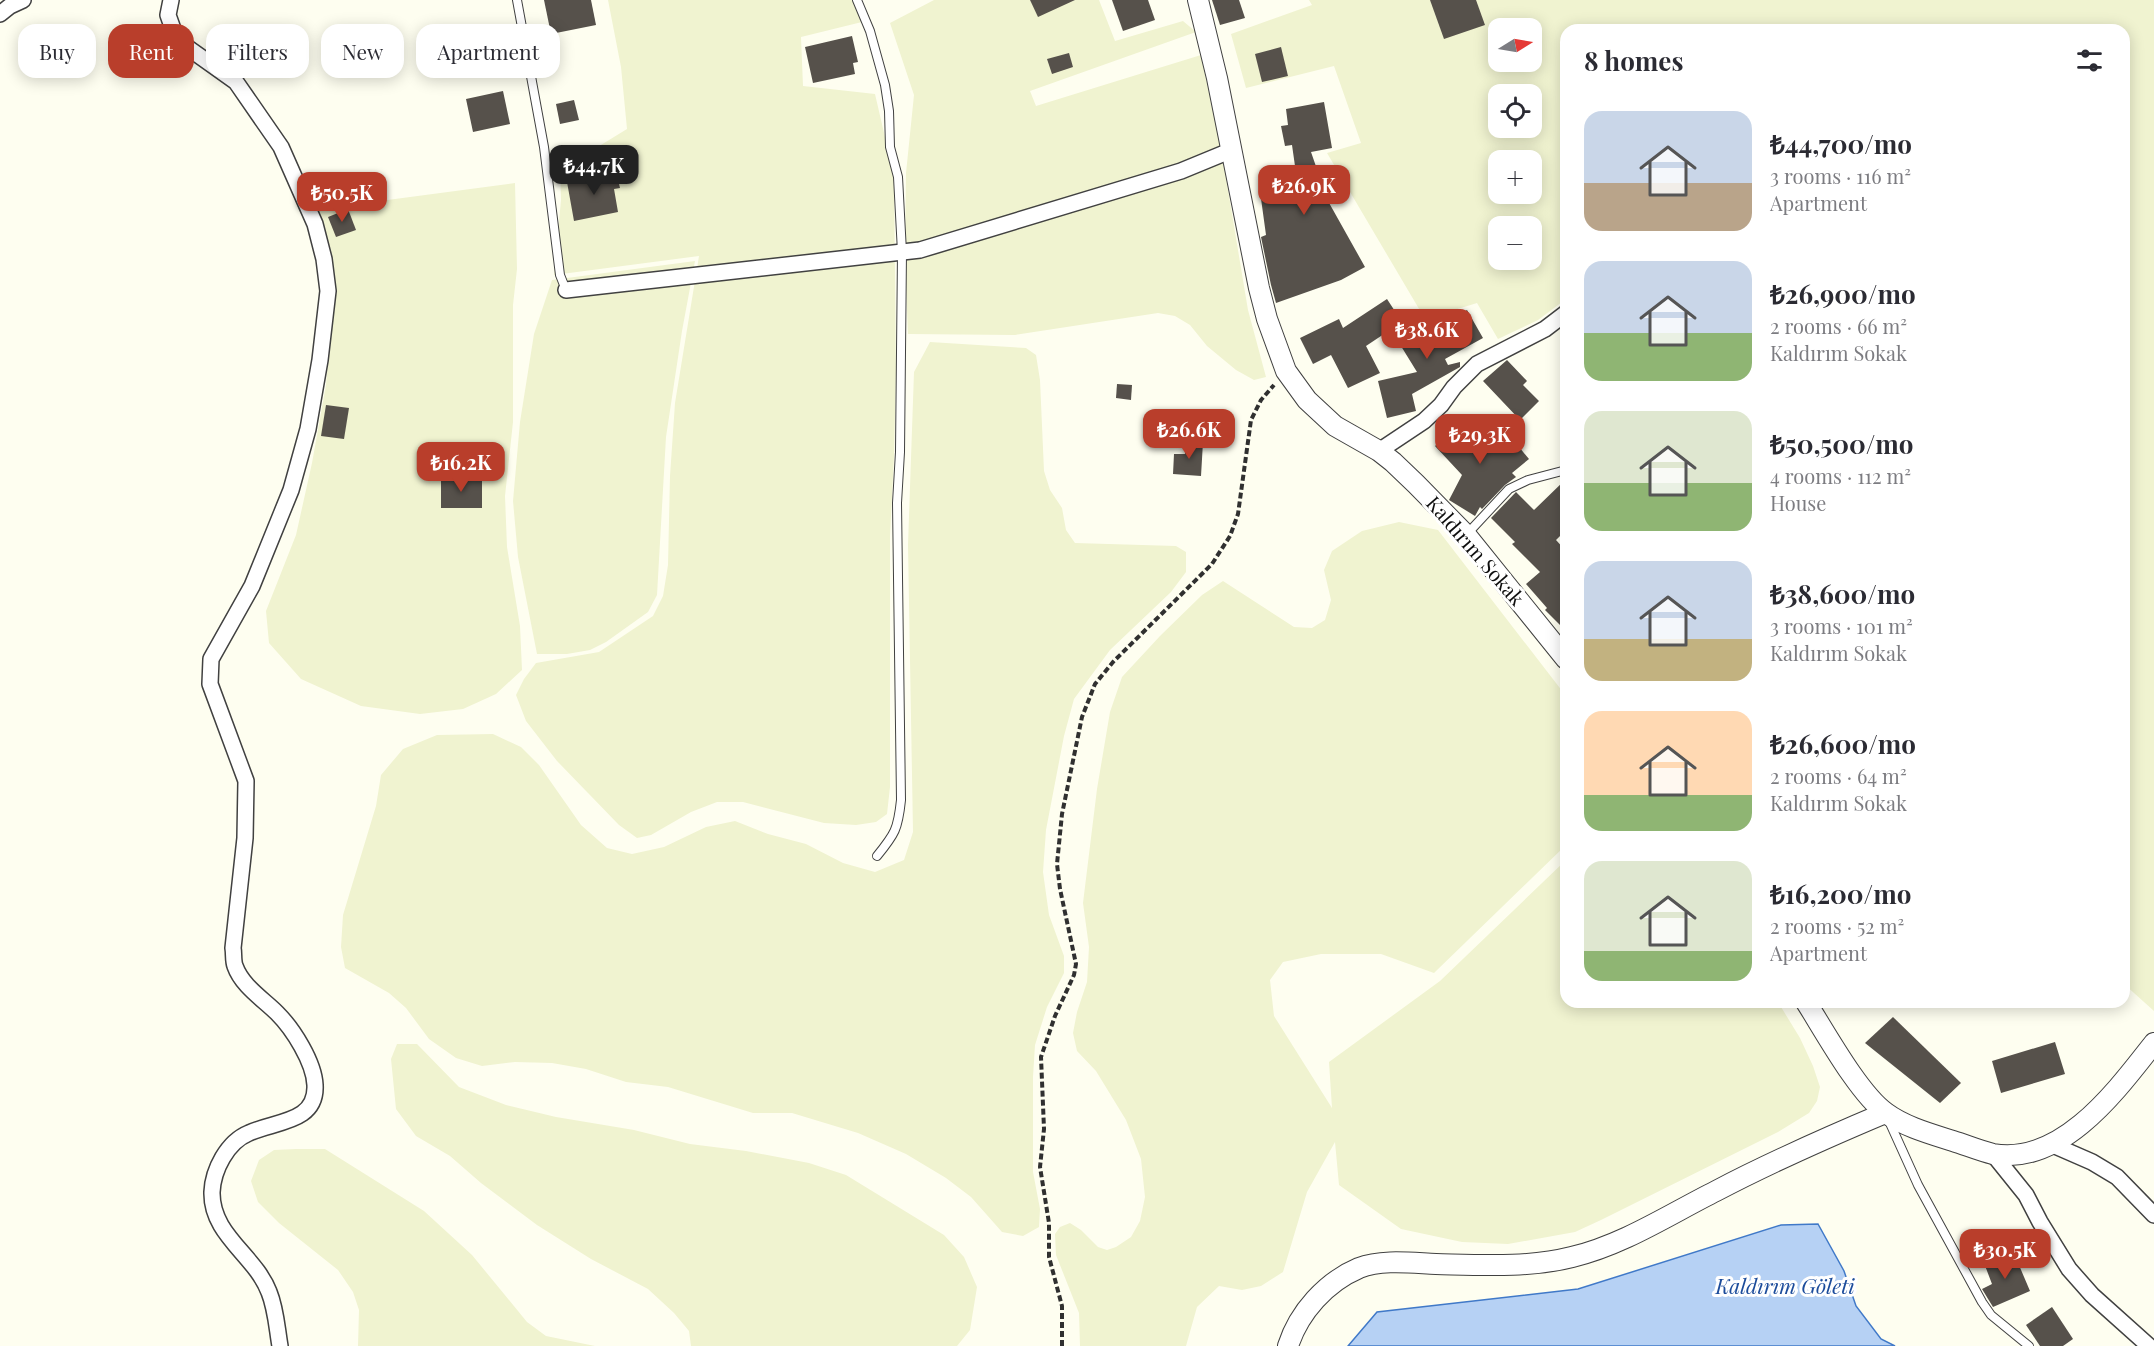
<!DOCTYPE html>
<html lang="en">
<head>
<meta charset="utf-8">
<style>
  :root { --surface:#fff; --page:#f2f2f3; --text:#2b2b33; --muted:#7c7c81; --accent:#b93e2b }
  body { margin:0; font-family:"Playfair Display",serif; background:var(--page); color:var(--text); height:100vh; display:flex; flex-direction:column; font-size:22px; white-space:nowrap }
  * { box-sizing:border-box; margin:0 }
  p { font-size:20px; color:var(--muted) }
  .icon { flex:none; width:33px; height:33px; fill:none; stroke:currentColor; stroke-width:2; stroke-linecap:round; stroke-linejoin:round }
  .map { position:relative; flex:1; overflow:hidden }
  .panel { position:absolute; left:1560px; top:24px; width:570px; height:984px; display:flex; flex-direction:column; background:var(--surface); border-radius:18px; box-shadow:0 3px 15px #0003 }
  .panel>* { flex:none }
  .top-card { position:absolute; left:18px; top:24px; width:570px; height:54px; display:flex; gap:12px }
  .needle { width:39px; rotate:79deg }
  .tools { position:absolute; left:1488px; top:18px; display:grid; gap:12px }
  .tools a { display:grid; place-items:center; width:54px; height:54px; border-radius:12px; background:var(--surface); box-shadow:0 3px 15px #0003; font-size:30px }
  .price { position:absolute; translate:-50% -51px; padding:0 14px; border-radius:12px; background:var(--accent); color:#fff; font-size:20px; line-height:39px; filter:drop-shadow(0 2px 3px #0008) }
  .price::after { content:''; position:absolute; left:50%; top:36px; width:18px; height:14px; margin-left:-9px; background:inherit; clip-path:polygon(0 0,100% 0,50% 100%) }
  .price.current { background:#222; color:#fff }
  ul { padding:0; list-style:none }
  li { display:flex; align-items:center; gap:18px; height:150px; padding:0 24px }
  li span { display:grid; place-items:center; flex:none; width:168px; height:120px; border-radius:18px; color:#555 }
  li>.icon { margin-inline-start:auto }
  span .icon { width:72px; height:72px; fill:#fffc; stroke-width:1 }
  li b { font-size:26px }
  h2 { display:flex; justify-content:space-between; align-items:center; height:72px; padding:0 24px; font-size:26px }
  .tag { padding:0 21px; border-radius:18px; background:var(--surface); box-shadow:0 3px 15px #0003; font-size:21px; line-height:54px }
  .tag.current { background:var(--accent); color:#fff }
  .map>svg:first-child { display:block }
</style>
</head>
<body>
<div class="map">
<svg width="2154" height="1346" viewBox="0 0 2154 1346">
  <rect width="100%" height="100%" fill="#fefef0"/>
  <!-- farmland -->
  <g fill="#f0f3d0" fill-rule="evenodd">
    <polygon points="608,0 852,0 859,10 862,22 801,37 803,86 875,94 894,176 896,371 894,456 890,536 890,787 887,814 876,822 856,825 824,823 743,802 717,802 691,812 651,835 637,838 619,825 557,761 526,721 516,695 524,679 536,663 599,652 653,616 663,596 668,565 670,476 675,403 699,256 554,275 561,200 560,170 627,129 621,67"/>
    <polygon points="934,0 1099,0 1115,41 1183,21 1196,32 1030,91 1036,106 1201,55 1222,154 1248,310 1266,377 1254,380 1236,370 1207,346 1190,325 1175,316 1158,313 1015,335 908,334 905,261 906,173 914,95 890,23"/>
    <path d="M1309,0H2154V1011L2124,984V30H1566V299L1538,320L1498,339L1477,303L1425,319L1327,153L1361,143L1334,66L1246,88L1231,34L1312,5ZM1498,28H1532V62H1498ZM1498,94H1532V128H1498ZM1498,160H1532V194H1498ZM1498,226H1532V260H1498Z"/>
    <polygon points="515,183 517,269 513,305 513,422 505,496 507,547 520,626 522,670 496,694 463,709 420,714 361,706 301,679 269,643 266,611 296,535 312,463 326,385 333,299 312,210"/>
    <polygon points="695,261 682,331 666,437 657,595 648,612 606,642 590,650 567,654 537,654 518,557 513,501 520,422 534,334 552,280"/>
    <polygon points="930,342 1026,348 1036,355 1040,380 1044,471 1050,490 1062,508 1066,530 1075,543 1176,546 1186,552 1186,572 1171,592 1110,650 1074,699 1064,736 1046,830 1043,872 1049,915 1064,956 1064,973 1047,1007 1035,1045 1033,1077 1033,1172 1040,1209 1039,1227 1023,1236 1002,1232 971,1197 946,1178 906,1154 858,1133 792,1113 753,1113 668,1087 626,1082 586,1069 552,1063 515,1062 482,1066 456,1058 429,1039 406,1008 389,993 345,968 341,947 343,915 376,806 381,775 403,749 437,735 493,734 521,747 539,765 581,825 607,848 632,854 664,847 706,827 735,821 768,834 806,844 843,863 875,872 904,860 913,832 908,545 914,372"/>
    <polygon points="1399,522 1438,530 1566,696 1566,845 1434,973 1381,954 1321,954 1283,962 1270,980 1274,1016 1332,1108 1329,1062 1440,981 1566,860 1566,1002 1778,1002 1800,1038 1813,1066 1820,1087 1817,1101 1809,1113 1778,1132 1601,1220 1575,1232 1508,1244 1462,1242 1401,1229 1339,1185 1335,1142 1307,1192 1283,1272 1261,1286 1242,1290 1219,1286 1197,1307 1186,1346 1080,1346 1079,1313 1056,1255 1055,1234 1060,1227 1070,1223 1081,1230 1098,1247 1107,1250 1116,1247 1131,1237 1140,1221 1145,1197 1141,1159 1126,1120 1096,1071 1077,1051 1073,1033 1077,1012 1087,982 1089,947 1083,903 1097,789 1110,712 1122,677 1160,636 1202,595 1223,581 1294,627 1312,628 1325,620 1331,600 1324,570 1332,551 1362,531"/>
    <polygon points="397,1044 417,1044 459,1087 506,1105 556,1117 634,1130 690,1144 746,1151 809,1163 846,1175 944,1235 964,1257 977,1287 970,1330 957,1346 691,1346 689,1331 674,1313 648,1289 591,1259 537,1225 481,1183 450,1156 416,1136 396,1109 391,1059"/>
    <polygon points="296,1149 325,1149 424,1211 472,1255 527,1322 546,1336 595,1346 358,1346 359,1310 353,1292 338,1270 279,1223 258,1202 251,1181 259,1160 274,1150"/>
  </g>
  <!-- water -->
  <polygon fill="#b6d1f4" stroke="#4079c8" stroke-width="1.5" points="1818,1224 1844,1271 1856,1306 1881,1339 1895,1346 1348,1346 1377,1312 1578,1289 1781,1225"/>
  <!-- building -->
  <g fill="#56514b">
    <polygon points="544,0 591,0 596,25 551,34"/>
    <polygon points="1030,0 1075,0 1038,17"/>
    <polygon points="1112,0 1148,0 1155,20 1123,31"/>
    <polygon points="1212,0 1239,0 1245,18 1220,25"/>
    <polygon points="1430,0 1476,0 1485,25 1444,39"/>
    <polygon points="497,30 503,59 466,66 461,36"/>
    <polygon points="852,36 858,62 853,63 855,74 813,83 805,47"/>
    <polygon points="1281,47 1288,76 1262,82 1255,54"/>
    <polygon points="1069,53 1073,67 1052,74 1047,59"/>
    <polygon points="503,91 510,124 473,132 466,99"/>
    <polygon points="574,100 579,120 560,124 556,104"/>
    <polygon points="1324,102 1332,148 1311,152 1328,201 1365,267 1341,280 1276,303 1271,285 1261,237 1266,235 1259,184 1296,173 1292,145 1285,146 1281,126 1288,125 1286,109"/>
    <polygon points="616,172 620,188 614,189 618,212 574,221 567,182"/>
    <polygon points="348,209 356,230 336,237 328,217"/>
    <polygon points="1387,299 1402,322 1366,346 1380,373 1348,388 1331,355 1313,364 1300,338 1339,319 1343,328"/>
    <polygon points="1467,310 1483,338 1445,359 1448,365 1460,362 1460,367 1412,394 1416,411 1387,418 1378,381 1417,372 1396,338 1421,323 1427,333"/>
    <polygon points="1507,360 1527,381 1523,385 1539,401 1520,420 1483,381"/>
    <polygon points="1117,384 1132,385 1131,400 1116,398"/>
    <polygon points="326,405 349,408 344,439 321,436"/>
    <polygon points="1464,419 1488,445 1505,430 1529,459 1512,473 1516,477 1505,485 1482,509 1480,507 1475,516 1449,500 1462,475 1435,446"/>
    <polygon points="1186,441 1203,442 1201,476 1173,474 1174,454 1185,454"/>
    <rect x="441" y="477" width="41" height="31"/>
    <polygon points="1566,479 1566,530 1556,540 1566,551 1566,631 1545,610 1547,608 1526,584 1540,572 1512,544 1515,542 1491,518 1516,492 1534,510"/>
    <polygon points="1893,1017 1961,1083 1940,1103 1865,1043"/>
    <polygon points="2055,1042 2065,1074 2001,1093 1992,1061"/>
    <polygon points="2013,1251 2030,1291 1993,1307 1982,1289 1992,1284 1984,1263"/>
    <polygon points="2052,1307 2073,1339 2063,1346 2040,1346 2026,1325"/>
  </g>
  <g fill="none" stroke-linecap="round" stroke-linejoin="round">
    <!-- service casing -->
    <g stroke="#414141" stroke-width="10">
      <g id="service">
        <polyline points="517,0 544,147 560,275 566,290"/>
        <path d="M857,0L870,31L885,85L889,111L890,147L898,177L902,252L900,452L897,503L901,800C898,829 895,834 877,856"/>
        <polyline points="1467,534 1509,489 1528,480 1566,470"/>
        <polyline points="1889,1121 1918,1185 1982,1302 1991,1315 2029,1346"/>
      </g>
    </g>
    <!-- minor casing -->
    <g stroke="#414141" stroke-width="18">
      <g id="minor">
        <path d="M171,0L168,15L174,32L184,45L236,82L281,147L315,224L324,259L328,291L320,360L308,429L291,490L252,586L211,659L210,684L246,781L245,838L233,948C234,953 233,961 235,966C242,986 263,999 277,1013C293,1029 314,1062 315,1085C317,1123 275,1121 249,1133C227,1142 213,1170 212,1192C211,1235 255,1255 269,1292C276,1309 277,1329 280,1346"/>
        <polyline points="0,14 10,6 23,0"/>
        <polyline points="566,290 920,250 1181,171 1232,150"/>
        <polyline points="1379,451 1424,421 1441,405 1454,387 1477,364 1545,329 1566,313"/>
        <polyline points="2053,1145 2092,1162 2117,1177 2154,1215"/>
        <polyline points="1993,1154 2026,1195 2040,1222 2069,1269 2092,1295 2149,1346"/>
      </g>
    </g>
    <!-- tertiary casing -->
    <g stroke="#414141" stroke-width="22">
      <g id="tertiary">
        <polyline points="1198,0 1217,78 1259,288 1267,319 1286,371 1307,400 1335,426 1379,451 1393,462 1416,484 1466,535 1566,659"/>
        <path d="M1806,1002C1825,1032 1859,1094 1886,1113C1905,1127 1931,1134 1953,1141C1966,1145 1980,1151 1993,1154C2062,1166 2117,1090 2154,1043"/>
        <path d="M1288,1346C1299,1312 1326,1282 1359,1268C1382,1259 1412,1263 1436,1264C1480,1265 1529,1268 1572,1257C1623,1245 1670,1214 1716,1191C1771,1162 1828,1137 1885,1113"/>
      </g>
    </g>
    <!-- path -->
    <polyline stroke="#303030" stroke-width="4" stroke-dasharray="6 3" stroke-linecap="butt" points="1062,1346 1062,1306 1049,1257 1049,1223 1040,1167 1044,1129 1041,1057 1055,1016 1074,975 1076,964 1060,889 1057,864 1062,814 1082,717 1095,684 1113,662 1212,564 1230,536 1238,514 1251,420 1261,400 1274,385"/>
    <!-- service -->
    <use href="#service" stroke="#fff" stroke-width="8"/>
    <!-- minor -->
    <use href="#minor" stroke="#fff" stroke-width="15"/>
    <!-- tertiary -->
    <use href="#tertiary" stroke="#fff" stroke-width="20"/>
  </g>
  <g text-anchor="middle" stroke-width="6" stroke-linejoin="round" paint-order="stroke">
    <!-- street labels -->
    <g font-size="20" fill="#0e0e0e" stroke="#fff">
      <text transform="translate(1475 551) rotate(49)" y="7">Kaldırım Sokak</text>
    </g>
    <!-- water labels -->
    <g font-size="21" font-style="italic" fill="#1c4c9b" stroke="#fff">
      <text x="1785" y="1294">Kaldırım Göleti</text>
    </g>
  </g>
</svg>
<div class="tools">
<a><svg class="needle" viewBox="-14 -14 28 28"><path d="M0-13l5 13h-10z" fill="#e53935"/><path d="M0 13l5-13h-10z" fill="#7c7c81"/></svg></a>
<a><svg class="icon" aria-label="locate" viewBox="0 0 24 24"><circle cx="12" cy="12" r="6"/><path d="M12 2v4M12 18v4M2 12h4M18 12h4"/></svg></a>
<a>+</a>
<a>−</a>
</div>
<b class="price current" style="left:594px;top:196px">₺44.7K</b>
<b class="price" style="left:1304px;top:216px">₺26.9K</b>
<b class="price" style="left:342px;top:223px">₺50.5K</b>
<b class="price" style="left:1427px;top:360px">₺38.6K</b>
<b class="price" style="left:1189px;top:460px">₺26.6K</b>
<b class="price" style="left:1480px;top:465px">₺29.3K</b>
<b class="price" style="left:461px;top:493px">₺16.2K</b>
<b class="price" style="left:2005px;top:1280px">₺30.5K</b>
<div class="top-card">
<a class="tag">Buy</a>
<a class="tag current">Rent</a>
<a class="tag">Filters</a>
<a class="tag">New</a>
<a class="tag">Apartment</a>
</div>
<section class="panel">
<h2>8 homes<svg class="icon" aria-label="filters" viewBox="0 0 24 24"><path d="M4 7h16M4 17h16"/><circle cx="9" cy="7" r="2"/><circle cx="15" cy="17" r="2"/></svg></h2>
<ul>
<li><span style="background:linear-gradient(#c9d6e8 60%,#b9a48a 0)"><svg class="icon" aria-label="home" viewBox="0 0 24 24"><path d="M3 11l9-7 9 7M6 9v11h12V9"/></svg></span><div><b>₺44,700/mo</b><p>3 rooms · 116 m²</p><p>Apartment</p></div></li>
<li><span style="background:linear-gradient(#c9d6e8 60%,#8fb573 0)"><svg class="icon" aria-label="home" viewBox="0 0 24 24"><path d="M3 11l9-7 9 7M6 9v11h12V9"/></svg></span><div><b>₺26,900/mo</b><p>2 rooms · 66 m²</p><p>Kaldırım Sokak</p></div></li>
<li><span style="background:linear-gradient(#dfe7d0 60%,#8fb573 0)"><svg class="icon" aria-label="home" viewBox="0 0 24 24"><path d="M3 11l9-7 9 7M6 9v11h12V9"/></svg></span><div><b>₺50,500/mo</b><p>4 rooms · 112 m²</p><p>House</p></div></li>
<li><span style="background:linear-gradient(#c9d6e8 65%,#c2b280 0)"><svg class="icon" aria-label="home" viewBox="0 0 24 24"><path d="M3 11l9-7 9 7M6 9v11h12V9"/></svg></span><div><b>₺38,600/mo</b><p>3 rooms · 101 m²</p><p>Kaldırım Sokak</p></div></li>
<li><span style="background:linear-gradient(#ffd9b3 70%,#8fb573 0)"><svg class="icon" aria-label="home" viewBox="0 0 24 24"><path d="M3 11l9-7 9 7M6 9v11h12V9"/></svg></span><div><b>₺26,600/mo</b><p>2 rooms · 64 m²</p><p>Kaldırım Sokak</p></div></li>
<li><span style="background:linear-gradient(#dfe7d0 75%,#8fb573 0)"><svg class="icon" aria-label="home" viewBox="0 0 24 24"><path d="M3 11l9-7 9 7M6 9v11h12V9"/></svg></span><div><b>₺16,200/mo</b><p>2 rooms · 52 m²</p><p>Apartment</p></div></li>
</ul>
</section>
</div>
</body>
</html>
